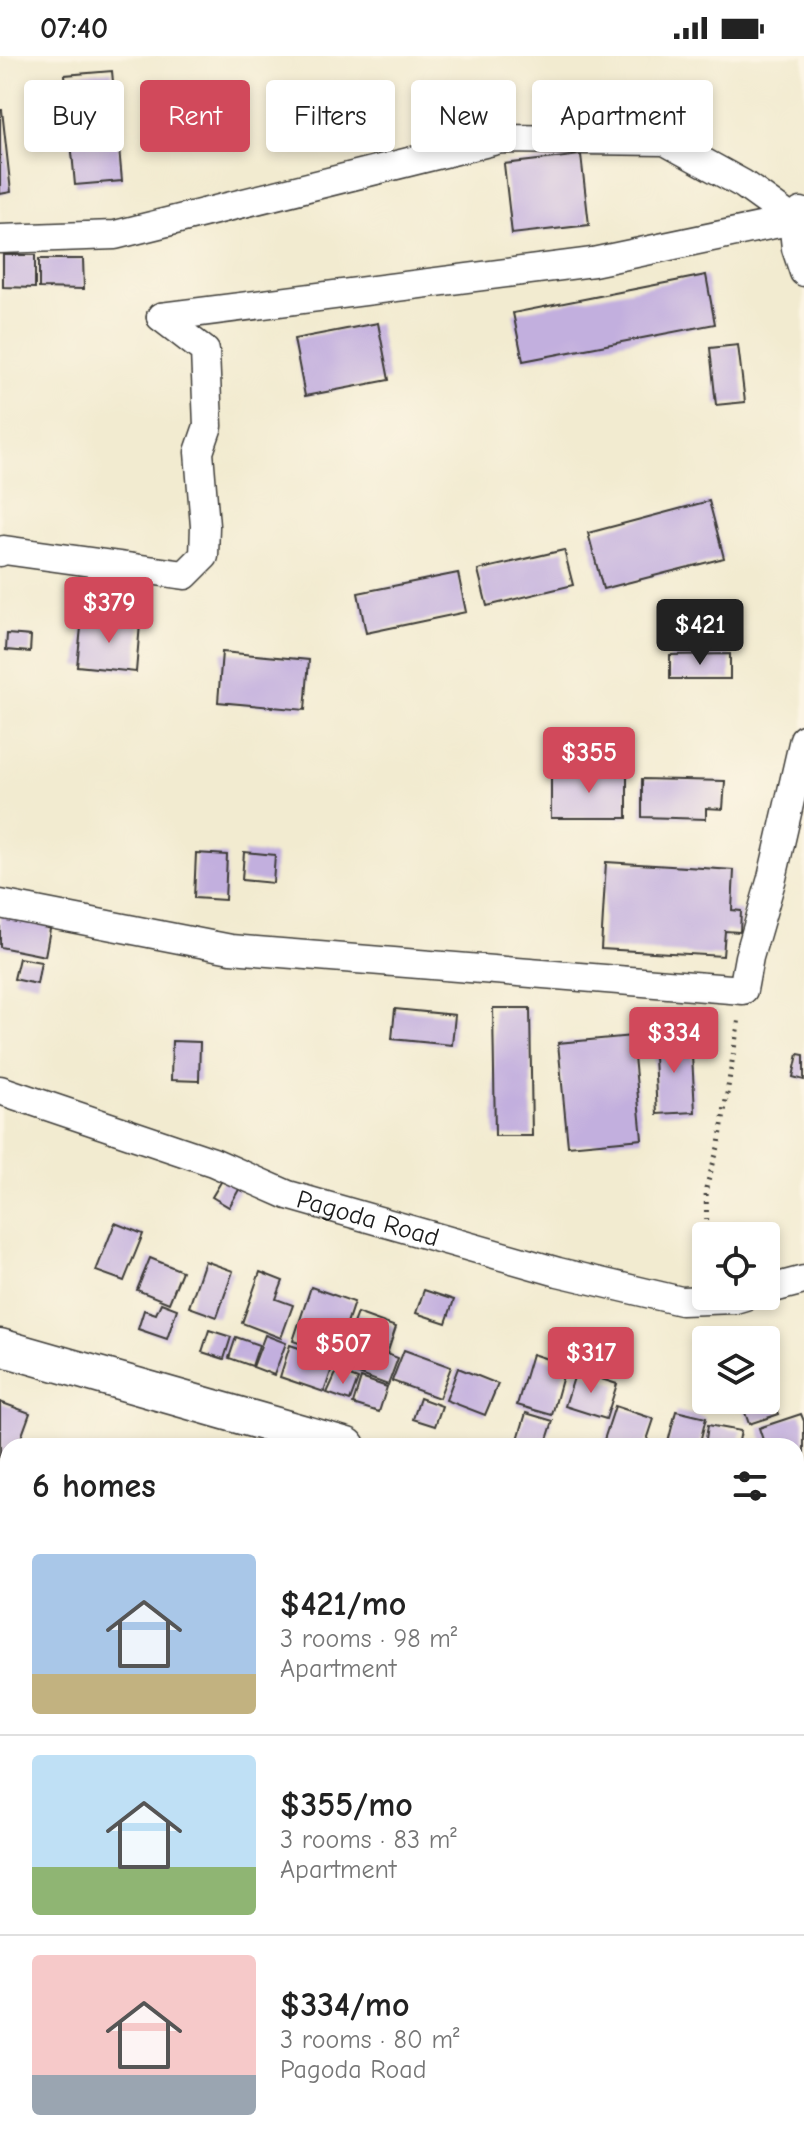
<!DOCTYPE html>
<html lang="en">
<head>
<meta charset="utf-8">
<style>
  :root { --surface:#fff; --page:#f6f6f6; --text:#222; --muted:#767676; --line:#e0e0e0; --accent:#d1495b }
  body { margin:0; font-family:"Comic Neue",sans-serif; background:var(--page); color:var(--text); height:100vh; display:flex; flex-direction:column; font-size:30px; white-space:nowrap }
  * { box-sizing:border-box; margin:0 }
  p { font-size:26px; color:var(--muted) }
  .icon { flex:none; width:44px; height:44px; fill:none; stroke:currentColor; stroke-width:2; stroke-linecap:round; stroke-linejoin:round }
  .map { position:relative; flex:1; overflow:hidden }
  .drawer { position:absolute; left:0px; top:1382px; width:804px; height:712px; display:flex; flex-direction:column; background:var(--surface); border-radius:24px 24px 0 0; box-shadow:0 4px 12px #0003 }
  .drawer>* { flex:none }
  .hud { position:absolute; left:24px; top:24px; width:756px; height:72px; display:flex; gap:16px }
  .controls { position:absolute; left:692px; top:1166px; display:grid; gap:16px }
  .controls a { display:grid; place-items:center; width:88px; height:88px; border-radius:8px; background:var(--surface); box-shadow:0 4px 12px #0003; font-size:40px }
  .price { position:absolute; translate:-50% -68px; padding:0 18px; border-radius:8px; background:var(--accent); color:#fff; font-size:26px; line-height:52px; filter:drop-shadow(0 2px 4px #0008) }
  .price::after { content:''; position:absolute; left:50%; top:48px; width:24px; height:18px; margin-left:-12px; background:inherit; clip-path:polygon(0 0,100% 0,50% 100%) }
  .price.selected { background:#222; color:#fff }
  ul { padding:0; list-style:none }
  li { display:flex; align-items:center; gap:24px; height:200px; padding:0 32px }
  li+li { border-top:2px solid var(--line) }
  li span { display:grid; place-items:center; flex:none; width:224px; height:160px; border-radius:8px; color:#555 }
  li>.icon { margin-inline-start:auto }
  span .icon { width:96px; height:96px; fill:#fffc; stroke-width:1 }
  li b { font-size:34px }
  h2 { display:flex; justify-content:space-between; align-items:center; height:96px; padding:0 32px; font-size:34px }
  .tag { padding:0 28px; border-radius:8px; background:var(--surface); box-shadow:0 4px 12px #0003; font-size:28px; line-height:72px }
  .tag.selected { background:var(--accent); color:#fff }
  .status { display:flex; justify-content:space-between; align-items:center; height:56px; padding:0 40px; background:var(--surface); direction:ltr }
  .status svg { height:22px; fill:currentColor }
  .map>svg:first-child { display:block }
</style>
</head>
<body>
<div class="status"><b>07:40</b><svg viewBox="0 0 49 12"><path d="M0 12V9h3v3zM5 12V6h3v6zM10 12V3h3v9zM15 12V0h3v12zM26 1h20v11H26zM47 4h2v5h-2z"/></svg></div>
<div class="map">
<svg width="804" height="2094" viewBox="0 0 804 2094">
  <rect width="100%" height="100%" fill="#fcf5e5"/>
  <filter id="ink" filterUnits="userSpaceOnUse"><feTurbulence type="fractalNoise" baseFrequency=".0125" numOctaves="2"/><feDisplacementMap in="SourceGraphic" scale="16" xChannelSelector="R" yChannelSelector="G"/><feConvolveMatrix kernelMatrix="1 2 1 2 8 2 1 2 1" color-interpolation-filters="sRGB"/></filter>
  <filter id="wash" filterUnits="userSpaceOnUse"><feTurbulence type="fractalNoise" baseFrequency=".006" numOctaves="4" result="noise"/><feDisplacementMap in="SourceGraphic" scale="32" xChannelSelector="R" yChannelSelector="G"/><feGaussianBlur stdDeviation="1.8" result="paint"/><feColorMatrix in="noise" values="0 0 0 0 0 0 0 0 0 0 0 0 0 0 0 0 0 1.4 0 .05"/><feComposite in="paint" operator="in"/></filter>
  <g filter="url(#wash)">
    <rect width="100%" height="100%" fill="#f2ebd0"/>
    <g id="blocks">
      <!-- building -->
      <g fill="#c2afde">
        <polygon points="112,15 122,125 75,129 65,19"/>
        <polygon points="0,54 2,54 11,136 0,138"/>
        <polygon points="581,99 589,169 512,178 504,108"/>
        <polygon points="3,199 35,199 35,232 3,231"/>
        <polygon points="39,203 83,203 84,233 39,232"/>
        <polygon points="706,219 715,268 523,305 513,257"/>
        <polygon points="378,267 389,324 305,340 294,283"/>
        <polygon points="738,289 745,346 716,349 710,292"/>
        <polygon points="709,445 724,502 603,533 588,477"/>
        <polygon points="564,494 573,529 487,550 478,514"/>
        <polygon points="458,517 466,556 366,577 358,537"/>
        <polygon points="82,562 140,568 136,616 77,610"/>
        <polygon points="7,578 31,580 30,596 6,594"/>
        <polygon points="222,596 309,604 305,654 218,646"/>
        <polygon points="730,598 730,623 670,623 670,599"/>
        <rect x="551" y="716" width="76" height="46"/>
        <polygon points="642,723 725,725 723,753 706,752 706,763 642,761"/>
        <polygon points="244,796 275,799 273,827 242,824"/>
        <polygon points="196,797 227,799 225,844 194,842"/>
        <polygon points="606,806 734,814 732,854 741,855 740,876 725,875 723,900 601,893"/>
        <polygon points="0,857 51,868 45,900 0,891"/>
        <polygon points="19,902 41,906 37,928 14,923"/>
        <polygon points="493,952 530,952 532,1080 495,1080"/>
        <polygon points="395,953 455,959 452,989 392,983"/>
        <polygon points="632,980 642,1083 568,1090 558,987"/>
        <polygon points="691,980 695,1056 657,1058 653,982"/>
        <polygon points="172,985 200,986 199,1025 171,1024"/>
        <polygon points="798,998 804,999 804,1024 793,1021"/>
        <polygon points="224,1121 241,1130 229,1151 212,1141"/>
        <polygon points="115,1167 143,1178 124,1225 96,1215"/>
        <polygon points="150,1202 182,1215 169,1247 137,1234"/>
        <polygon points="205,1205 233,1215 217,1261 189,1251"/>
        <polygon points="260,1216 283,1225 276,1243 293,1249 281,1282 242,1267"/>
        <polygon points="311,1231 354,1246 336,1300 293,1285"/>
        <polygon points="424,1234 454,1244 446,1267 416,1257"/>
        <polygon points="161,1247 177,1253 167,1283 138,1273 144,1254 156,1258"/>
        <polygon points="357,1257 396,1271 387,1298 398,1302 388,1329 337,1310"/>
        <polygon points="209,1274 231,1281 224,1303 202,1296"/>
        <polygon points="265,1279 286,1287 274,1319 253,1311"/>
        <polygon points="236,1281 259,1289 252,1310 229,1302"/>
        <polygon points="290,1289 335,1304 324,1336 280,1321"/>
        <polygon points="404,1294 451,1311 439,1342 392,1325"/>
        <polygon points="532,1298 566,1309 552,1359 517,1349"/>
        <polygon points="458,1312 498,1328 485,1359 446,1344"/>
        <polygon points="337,1315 358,1323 350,1345 327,1337"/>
        <polygon points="576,1315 617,1328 606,1363 565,1350"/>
        <polygon points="361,1322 387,1331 379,1356 353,1348"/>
        <polygon points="771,1335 779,1358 749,1368 741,1345 766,1344 766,1337"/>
        <polygon points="420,1342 442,1350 435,1370 413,1363"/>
        <polygon points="0,1346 30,1357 18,1390 8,1390 8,1404 0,1401"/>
        <polygon points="615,1350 654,1363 645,1390 602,1390"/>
        <polygon points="676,1355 706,1362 699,1390 667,1390"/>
        <polygon points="526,1357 553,1365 545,1390 516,1390"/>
        <polygon points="801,1358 804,1365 804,1435 796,1438 796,1390 765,1390 759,1372"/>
        <polygon points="708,1369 741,1375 738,1390 705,1390"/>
        <polygon points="0,1427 8,1429 8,1446 1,1469"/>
        <polygon points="796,1572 804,1575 804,1617 802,1622 796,1620"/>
        <polygon points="8,1580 8,1614 0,1611 0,1602"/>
        <polygon points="804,1761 804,1786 801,1788 796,1781 796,1766"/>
        <polygon points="8,1797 8,1853 0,1855 0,1799"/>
        <polygon points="796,1856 804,1870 804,1941 796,1946"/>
        <polygon points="331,2086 347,2086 341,2094"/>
      </g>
    </g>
  </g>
  <g filter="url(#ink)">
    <use href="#blocks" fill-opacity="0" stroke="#3c3b37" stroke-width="2"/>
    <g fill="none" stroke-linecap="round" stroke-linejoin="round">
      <!-- minor casing -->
      <g stroke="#3c3b37" stroke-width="31">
        <g id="minor">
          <polyline points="0,183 115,179 501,83 665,85 743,128 793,164 796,192 804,216"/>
          <polyline points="161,261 593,206 793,164 801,156"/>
          <polyline points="0,496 4,494 185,519 204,500 205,470 199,396 208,370 205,295 161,261"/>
          <polyline points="0,848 231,893 743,934 749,901 772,822 804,683"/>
          <path id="s1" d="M0,1034L213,1106L288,1139L558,1216L681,1245L735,1243L745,1240"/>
          <polyline points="766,1234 804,1224"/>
          <polyline points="796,1510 804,1513"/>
          <polyline points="0,1987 8,1986"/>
          <polyline points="389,2086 404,2094"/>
        </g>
      </g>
      <!-- tertiary casing -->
      <g stroke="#3c3b37" stroke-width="39">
        <g id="tertiary">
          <polyline points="0,1291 347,1390"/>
          <polyline points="796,1474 804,1472"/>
        </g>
      </g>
      <!-- path -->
      <polyline stroke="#3c3b37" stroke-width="5" stroke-dasharray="2 6" stroke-linecap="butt" points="707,1180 706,1132 719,1088 739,962"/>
      <!-- minor -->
      <use href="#minor" stroke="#fff" stroke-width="28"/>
      <!-- tertiary -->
      <use href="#tertiary" stroke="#fff" stroke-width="36"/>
    </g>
  </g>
  <g text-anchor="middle" stroke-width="6" stroke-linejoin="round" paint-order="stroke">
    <!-- street labels -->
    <g font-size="26" fill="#1c1c1c" stroke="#fcf5e5">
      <text dy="9" stroke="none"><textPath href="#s1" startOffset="390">Pagoda Road</textPath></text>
    </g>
  </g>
</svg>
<div class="controls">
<a><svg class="icon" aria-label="locate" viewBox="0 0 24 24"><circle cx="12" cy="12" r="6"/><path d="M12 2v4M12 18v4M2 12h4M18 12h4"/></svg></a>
<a><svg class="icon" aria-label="layers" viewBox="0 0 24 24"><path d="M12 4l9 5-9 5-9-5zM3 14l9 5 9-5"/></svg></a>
</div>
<b class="price" style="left:109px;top:589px">$379</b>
<b class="price selected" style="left:700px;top:611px">$421</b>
<b class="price" style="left:589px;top:739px">$355</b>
<b class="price" style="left:674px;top:1019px">$334</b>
<b class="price" style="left:343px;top:1330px">$507</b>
<b class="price" style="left:591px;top:1339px">$317</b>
<div class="hud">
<a class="tag">Buy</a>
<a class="tag selected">Rent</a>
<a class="tag">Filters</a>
<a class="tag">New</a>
<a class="tag">Apartment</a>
</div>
<section class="drawer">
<h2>6 homes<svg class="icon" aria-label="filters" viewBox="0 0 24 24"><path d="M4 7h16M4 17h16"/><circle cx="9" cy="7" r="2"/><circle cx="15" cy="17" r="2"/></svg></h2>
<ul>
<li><span style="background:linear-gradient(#a9c7e8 75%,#c2b280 0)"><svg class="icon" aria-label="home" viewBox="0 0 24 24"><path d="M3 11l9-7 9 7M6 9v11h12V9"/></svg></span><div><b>$421/mo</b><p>3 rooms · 98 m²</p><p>Apartment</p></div></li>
<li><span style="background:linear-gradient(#bfe0f5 70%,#8fb573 0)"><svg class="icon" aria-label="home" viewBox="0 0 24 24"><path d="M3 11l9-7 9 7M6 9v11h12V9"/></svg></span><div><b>$355/mo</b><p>3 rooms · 83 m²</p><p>Apartment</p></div></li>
<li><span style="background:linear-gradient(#f6c9c9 75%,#9aa5b1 0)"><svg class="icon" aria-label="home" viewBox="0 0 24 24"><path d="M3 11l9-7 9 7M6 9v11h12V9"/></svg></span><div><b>$334/mo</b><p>3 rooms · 80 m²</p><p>Pagoda Road</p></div></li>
</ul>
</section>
</div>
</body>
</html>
